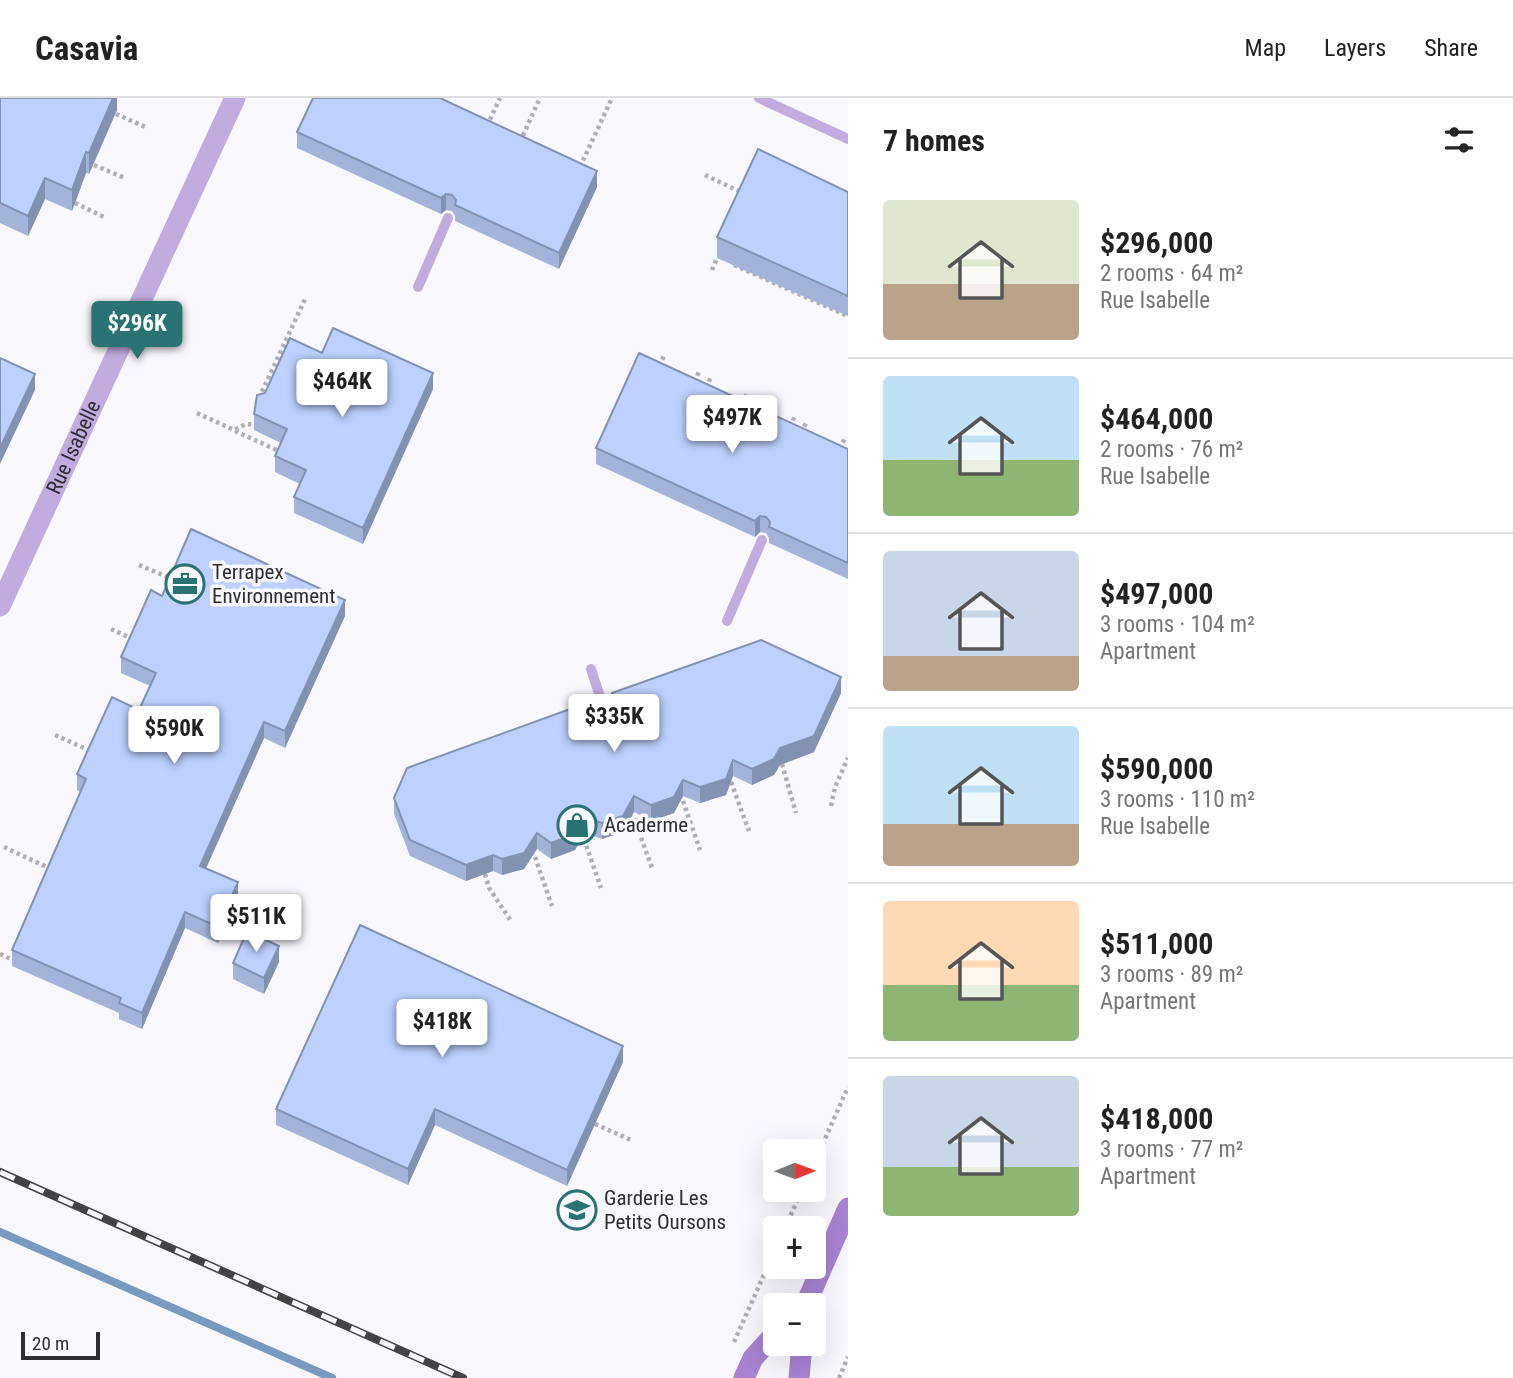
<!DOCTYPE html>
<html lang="en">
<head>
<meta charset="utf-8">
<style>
  :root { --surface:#fff; --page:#f2f2f2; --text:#222; --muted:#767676; --line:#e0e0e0; --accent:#297373 }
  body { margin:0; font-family:"Roboto Condensed",sans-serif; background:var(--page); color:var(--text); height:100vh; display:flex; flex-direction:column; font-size:26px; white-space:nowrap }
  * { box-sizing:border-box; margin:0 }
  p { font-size:23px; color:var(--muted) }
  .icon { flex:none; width:38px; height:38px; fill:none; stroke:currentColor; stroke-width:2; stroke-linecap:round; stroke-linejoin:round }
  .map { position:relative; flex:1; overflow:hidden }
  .sheet { display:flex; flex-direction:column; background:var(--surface); width:665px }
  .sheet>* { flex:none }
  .needle { width:46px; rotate:89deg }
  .controls { position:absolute; left:763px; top:1041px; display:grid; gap:14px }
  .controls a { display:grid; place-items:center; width:63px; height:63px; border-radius:7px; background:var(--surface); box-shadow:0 7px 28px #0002; font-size:35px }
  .scale { position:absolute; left:21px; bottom:18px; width:79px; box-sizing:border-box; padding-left:7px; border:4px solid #2e2e30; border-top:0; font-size:19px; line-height:24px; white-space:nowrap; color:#2e2e30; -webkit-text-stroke:5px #f8f8fe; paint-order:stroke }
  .price { position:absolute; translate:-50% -60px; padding:0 16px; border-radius:7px; background:#fff; color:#222; font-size:23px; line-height:46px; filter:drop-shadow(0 2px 4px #0008) }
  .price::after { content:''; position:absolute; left:50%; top:42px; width:21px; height:16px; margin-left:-10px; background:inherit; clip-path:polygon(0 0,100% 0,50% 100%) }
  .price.selected { background:var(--accent); color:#fff }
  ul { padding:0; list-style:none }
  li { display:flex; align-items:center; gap:21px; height:175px; padding:0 35px }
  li+li { border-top:2px solid var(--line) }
  li span { display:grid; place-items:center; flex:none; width:196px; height:140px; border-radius:7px; color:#555 }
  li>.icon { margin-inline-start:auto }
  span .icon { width:84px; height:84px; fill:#fffc; stroke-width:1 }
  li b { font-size:30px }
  h2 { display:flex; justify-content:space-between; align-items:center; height:84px; padding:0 35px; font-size:30px }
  header { display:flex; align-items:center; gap:42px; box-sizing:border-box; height:98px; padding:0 35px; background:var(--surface); border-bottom:2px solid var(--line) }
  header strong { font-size:33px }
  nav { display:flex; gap:38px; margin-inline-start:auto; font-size:24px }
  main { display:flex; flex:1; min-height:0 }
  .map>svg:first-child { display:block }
</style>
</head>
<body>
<header>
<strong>Casavia</strong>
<nav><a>Map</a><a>Layers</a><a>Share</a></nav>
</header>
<main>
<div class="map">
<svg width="848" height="1280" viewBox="0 0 848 1280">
  <rect width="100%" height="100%" fill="#f8f8fe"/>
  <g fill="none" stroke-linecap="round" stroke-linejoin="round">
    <!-- stream -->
    <polyline stroke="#789ac0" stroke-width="8" points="0,1134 332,1280"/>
    <!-- path -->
    <g stroke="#afafb4" stroke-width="4.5" stroke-dasharray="3.5 3.5" stroke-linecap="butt">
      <polyline points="116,16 148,30"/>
      <polyline points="487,28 500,0"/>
      <polyline points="520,44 540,0"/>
      <polyline points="94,67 125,80"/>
      <polyline points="580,69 612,0"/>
      <polyline points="705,77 741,94"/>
      <polyline points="75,105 106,120"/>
      <polyline points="734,167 848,218"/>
      <polyline points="712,172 717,160"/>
      <polyline points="659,268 664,258"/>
      <polyline points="694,284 699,274"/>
      <polyline points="706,290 711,279"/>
      <polyline points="259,300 306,199"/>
      <polyline points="742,306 747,296"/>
      <polyline points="755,312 760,302"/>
      <polyline points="197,315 234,332 246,326 256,327"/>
      <polyline points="790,329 795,318"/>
      <polyline points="235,333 279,353"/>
      <polyline points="801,335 807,323"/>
      <polyline points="840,351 845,340"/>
      <polyline points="139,467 175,482"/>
      <polyline points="111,531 135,542"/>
      <polyline points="55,637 93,654"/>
      <polyline points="782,666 796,715"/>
      <polyline points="731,684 749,733"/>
      <polyline points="683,703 700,752"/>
      <polyline points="831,708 835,689 848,660"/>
      <polyline points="634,720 652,770"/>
      <polyline points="584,741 601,790"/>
      <polyline points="4,749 53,772"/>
      <polyline points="535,759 552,808"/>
      <polyline points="485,776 489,790 511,823"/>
      <polyline points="0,856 15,863"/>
      <polyline points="595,1026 631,1042"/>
      <polyline points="814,1066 848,989"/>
      <polyline points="785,1130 802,1092"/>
      <polyline points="734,1244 775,1152"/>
      <polyline points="839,1280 848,1259"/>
    </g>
    <!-- lane -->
    <g stroke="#c2abdf" stroke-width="10">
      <polyline points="759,0 848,41"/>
      <polyline points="418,189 448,120"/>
      <polyline points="727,523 762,442"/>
      <polyline points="591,571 605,614"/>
    </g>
    <!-- street -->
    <path stroke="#c2abdf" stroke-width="21" id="s1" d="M0,508L235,0"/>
    <!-- secondary -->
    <g stroke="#a783d1" stroke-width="21">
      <polyline points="805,1208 848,1110"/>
      <polyline points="744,1280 753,1260 775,1236"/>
      <polyline points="799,1280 802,1246"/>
    </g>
    <!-- rail casing -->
    <g stroke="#434346" stroke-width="8">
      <polyline id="rail" points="0,1074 463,1280"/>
    </g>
    <!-- rail -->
    <use href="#rail" stroke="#f8f8fe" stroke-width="5" stroke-dasharray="16" stroke-linecap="butt"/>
  </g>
  <!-- wall -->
  <g fill="#a3b3da">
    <polygon points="0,0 117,0 117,12 89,76 86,75 72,113 45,101 28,138 0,125"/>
    <polygon points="297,34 597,89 559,171 455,123 455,118 452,113 446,112 441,116 297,50"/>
    <polygon points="848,94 848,218 717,160 717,139"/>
    <polygon points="322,255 433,291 363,446 294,415 294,399 300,386 275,374 275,358 281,345 254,332 254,316 265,295"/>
    <polygon points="596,350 848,351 848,481 769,445 769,440 766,435 760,434 755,439 596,366"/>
    <polygon points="162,498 345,518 285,650 264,640 206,770 238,800 218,845 185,830 142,931 119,921 119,915 12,868 12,852 80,694 77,692 77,676 139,612 150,588 121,575 121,559"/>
    <polygon points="841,595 814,654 780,667 774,677 752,687 733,678 726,697 700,705 683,698 674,715 651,723 634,714 623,734 602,741 584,735 575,752 551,761 537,751 524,771 502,777 493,773 466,783 410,758 394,716 394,700 603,605"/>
    <polygon points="279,864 264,896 233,881 233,865"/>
    <polygon points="623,964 567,1088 435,1027 408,1087 276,1027 276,1011"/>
  </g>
  <!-- shaded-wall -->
  <g fill="#8492b2">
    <polygon points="113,0 117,0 117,12 89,76 89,55"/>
    <polygon points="86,54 86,75 72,113 72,92"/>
    <polygon points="597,73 597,89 559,171 559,155"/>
    <polygon points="45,80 45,101 28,138 28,118"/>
    <polygon points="446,96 446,112 441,116 441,100"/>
    <polygon points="433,275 433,291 363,446 363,430"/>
    <polygon points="35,276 35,292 0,366 0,350"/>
    <polygon points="760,418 760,434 755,439 755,423"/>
    <polygon points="345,502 345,518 285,650 285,633"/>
    <polygon points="841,579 841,595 814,654 780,667 774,677 752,687 752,671"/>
    <polygon points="264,624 264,640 200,784 200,768"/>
    <polygon points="733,662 733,678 726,697 700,705 700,689"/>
    <polygon points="683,682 683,698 674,715 651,723 651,707"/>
    <polygon points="634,698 634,714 623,734 602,741 602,725"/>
    <polygon points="584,719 584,735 575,752 551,761 551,745"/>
    <polygon points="537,735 537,751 524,771 502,777 502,761"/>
    <polygon points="493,757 493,773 466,783 466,767"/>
    <polygon points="238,784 238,800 218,845 218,829"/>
    <polygon points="185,814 185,830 142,931 142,915"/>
    <polygon points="279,848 279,864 264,896 264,880"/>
    <polygon points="623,948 623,964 567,1088 567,1072"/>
    <polygon points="435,1011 435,1027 408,1087 408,1071"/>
  </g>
  <!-- building -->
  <g fill="#bdd0fe" stroke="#8492b2" stroke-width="2">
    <polygon points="0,0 113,0 89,55 86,54 72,92 45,80 28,118 0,105"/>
    <polygon points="313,0 440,0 597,73 559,155 455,107 456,102 452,97 446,96 441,100 297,34"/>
    <polygon points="758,51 848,94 848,198 717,139"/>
    <polygon points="333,230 433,275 363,430 294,399 306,372 275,358 287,331 254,316 257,297 265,295 290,240 322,255"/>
    <polygon points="639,255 848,351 848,465 769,429 770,424 766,419 760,418 755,423 596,350"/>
    <polygon points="0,260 35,276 0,350"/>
    <polygon points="191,431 345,502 285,633 264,624 200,768 238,784 218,829 185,814 142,915 119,905 121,900 12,852 86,681 77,676 112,599 139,612 156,575 121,559 151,492 162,498"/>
    <polygon points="761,542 841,579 814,638 780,650 774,661 752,671 733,662 726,681 700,689 683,682 674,699 651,707 634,698 623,718 602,725 584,719 575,736 551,745 537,735 524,755 502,761 493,757 466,767 410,742 394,700 407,670 598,601 603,605 608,605 612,600 612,595"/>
    <polygon points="360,827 623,948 567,1072 435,1011 408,1071 276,1011"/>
    <polygon points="247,833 279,848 264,880 233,865"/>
  </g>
  <!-- icons -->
  <defs>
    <g id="office-ring" transform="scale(2.0125)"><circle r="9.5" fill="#f8f8fe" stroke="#297373" stroke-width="1.5"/><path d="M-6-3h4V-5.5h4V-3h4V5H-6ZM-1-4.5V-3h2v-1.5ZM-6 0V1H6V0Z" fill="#297373"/></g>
    <g id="shop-ring" transform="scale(2.0125)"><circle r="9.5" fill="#f8f8fe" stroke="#297373" stroke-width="1.5"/><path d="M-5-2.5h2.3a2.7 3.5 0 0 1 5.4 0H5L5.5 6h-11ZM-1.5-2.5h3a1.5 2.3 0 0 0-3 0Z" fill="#297373"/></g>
    <g id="school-ring" transform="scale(2.0125)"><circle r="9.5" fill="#f8f8fe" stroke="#297373" stroke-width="1.5"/><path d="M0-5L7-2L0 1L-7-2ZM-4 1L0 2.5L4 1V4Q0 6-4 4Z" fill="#297373"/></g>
  </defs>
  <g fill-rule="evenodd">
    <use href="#office-ring" x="185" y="486"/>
    <use href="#shop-ring" x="577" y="727"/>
    <use href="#school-ring" x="577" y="1112"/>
  </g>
  <g text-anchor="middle" stroke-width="7" stroke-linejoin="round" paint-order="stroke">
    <!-- street labels -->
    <g font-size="21" fill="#2e2e30" stroke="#f8f8fe">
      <text dy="7" stroke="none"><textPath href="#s1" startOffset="175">Rue Isabelle</textPath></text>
    </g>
    <!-- poi labels -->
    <g font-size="21" fill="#2e2e30" stroke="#f8f8fe" text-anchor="start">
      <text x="212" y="481">Terrapex<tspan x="212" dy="24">Environnement</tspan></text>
      <text x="604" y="734">Acaderme</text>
      <text x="604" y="1107">Garderie Les<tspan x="604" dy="24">Petits Oursons</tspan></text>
    </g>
  </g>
</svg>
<div class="controls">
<a><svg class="needle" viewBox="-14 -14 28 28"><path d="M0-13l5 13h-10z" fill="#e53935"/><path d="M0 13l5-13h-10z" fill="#767676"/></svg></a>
<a>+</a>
<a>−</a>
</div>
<div class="scale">20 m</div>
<b class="price selected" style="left:137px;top:263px">$296K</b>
<b class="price" style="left:342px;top:321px">$464K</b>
<b class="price" style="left:732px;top:357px">$497K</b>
<b class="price" style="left:614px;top:656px">$335K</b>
<b class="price" style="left:174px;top:668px">$590K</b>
<b class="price" style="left:256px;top:856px">$511K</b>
<b class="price" style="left:442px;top:961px">$418K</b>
</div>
<section class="sheet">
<h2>7 homes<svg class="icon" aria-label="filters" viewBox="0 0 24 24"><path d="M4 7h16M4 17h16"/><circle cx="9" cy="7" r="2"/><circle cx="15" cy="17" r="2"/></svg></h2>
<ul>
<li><span style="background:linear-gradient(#dfe7d0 60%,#b9a48a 0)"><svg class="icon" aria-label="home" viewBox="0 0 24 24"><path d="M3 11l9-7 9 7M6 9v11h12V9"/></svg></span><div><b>$296,000</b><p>2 rooms · 64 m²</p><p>Rue Isabelle</p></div></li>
<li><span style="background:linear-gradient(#bfe0f5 60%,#8fb573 0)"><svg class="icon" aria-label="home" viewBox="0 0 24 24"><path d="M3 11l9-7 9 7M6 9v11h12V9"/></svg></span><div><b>$464,000</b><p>2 rooms · 76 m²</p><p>Rue Isabelle</p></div></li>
<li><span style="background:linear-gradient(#c9d6e8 75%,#b9a48a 0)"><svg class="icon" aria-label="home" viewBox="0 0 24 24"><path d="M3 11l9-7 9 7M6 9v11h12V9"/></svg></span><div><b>$497,000</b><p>3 rooms · 104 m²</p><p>Apartment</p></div></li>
<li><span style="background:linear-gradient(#bfe0f5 70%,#b9a48a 0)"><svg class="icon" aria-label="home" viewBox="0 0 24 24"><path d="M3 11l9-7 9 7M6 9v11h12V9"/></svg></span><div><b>$590,000</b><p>3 rooms · 110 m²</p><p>Rue Isabelle</p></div></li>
<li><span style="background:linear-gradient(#ffd9b3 60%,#8fb573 0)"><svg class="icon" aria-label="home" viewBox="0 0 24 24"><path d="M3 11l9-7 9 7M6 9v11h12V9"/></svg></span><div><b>$511,000</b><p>3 rooms · 89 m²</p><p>Apartment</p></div></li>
<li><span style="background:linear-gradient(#c9d6e8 65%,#8fb573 0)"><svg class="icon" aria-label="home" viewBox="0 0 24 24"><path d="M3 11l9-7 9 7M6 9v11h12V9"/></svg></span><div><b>$418,000</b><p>3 rooms · 77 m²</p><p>Apartment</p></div></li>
</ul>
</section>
</main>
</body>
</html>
